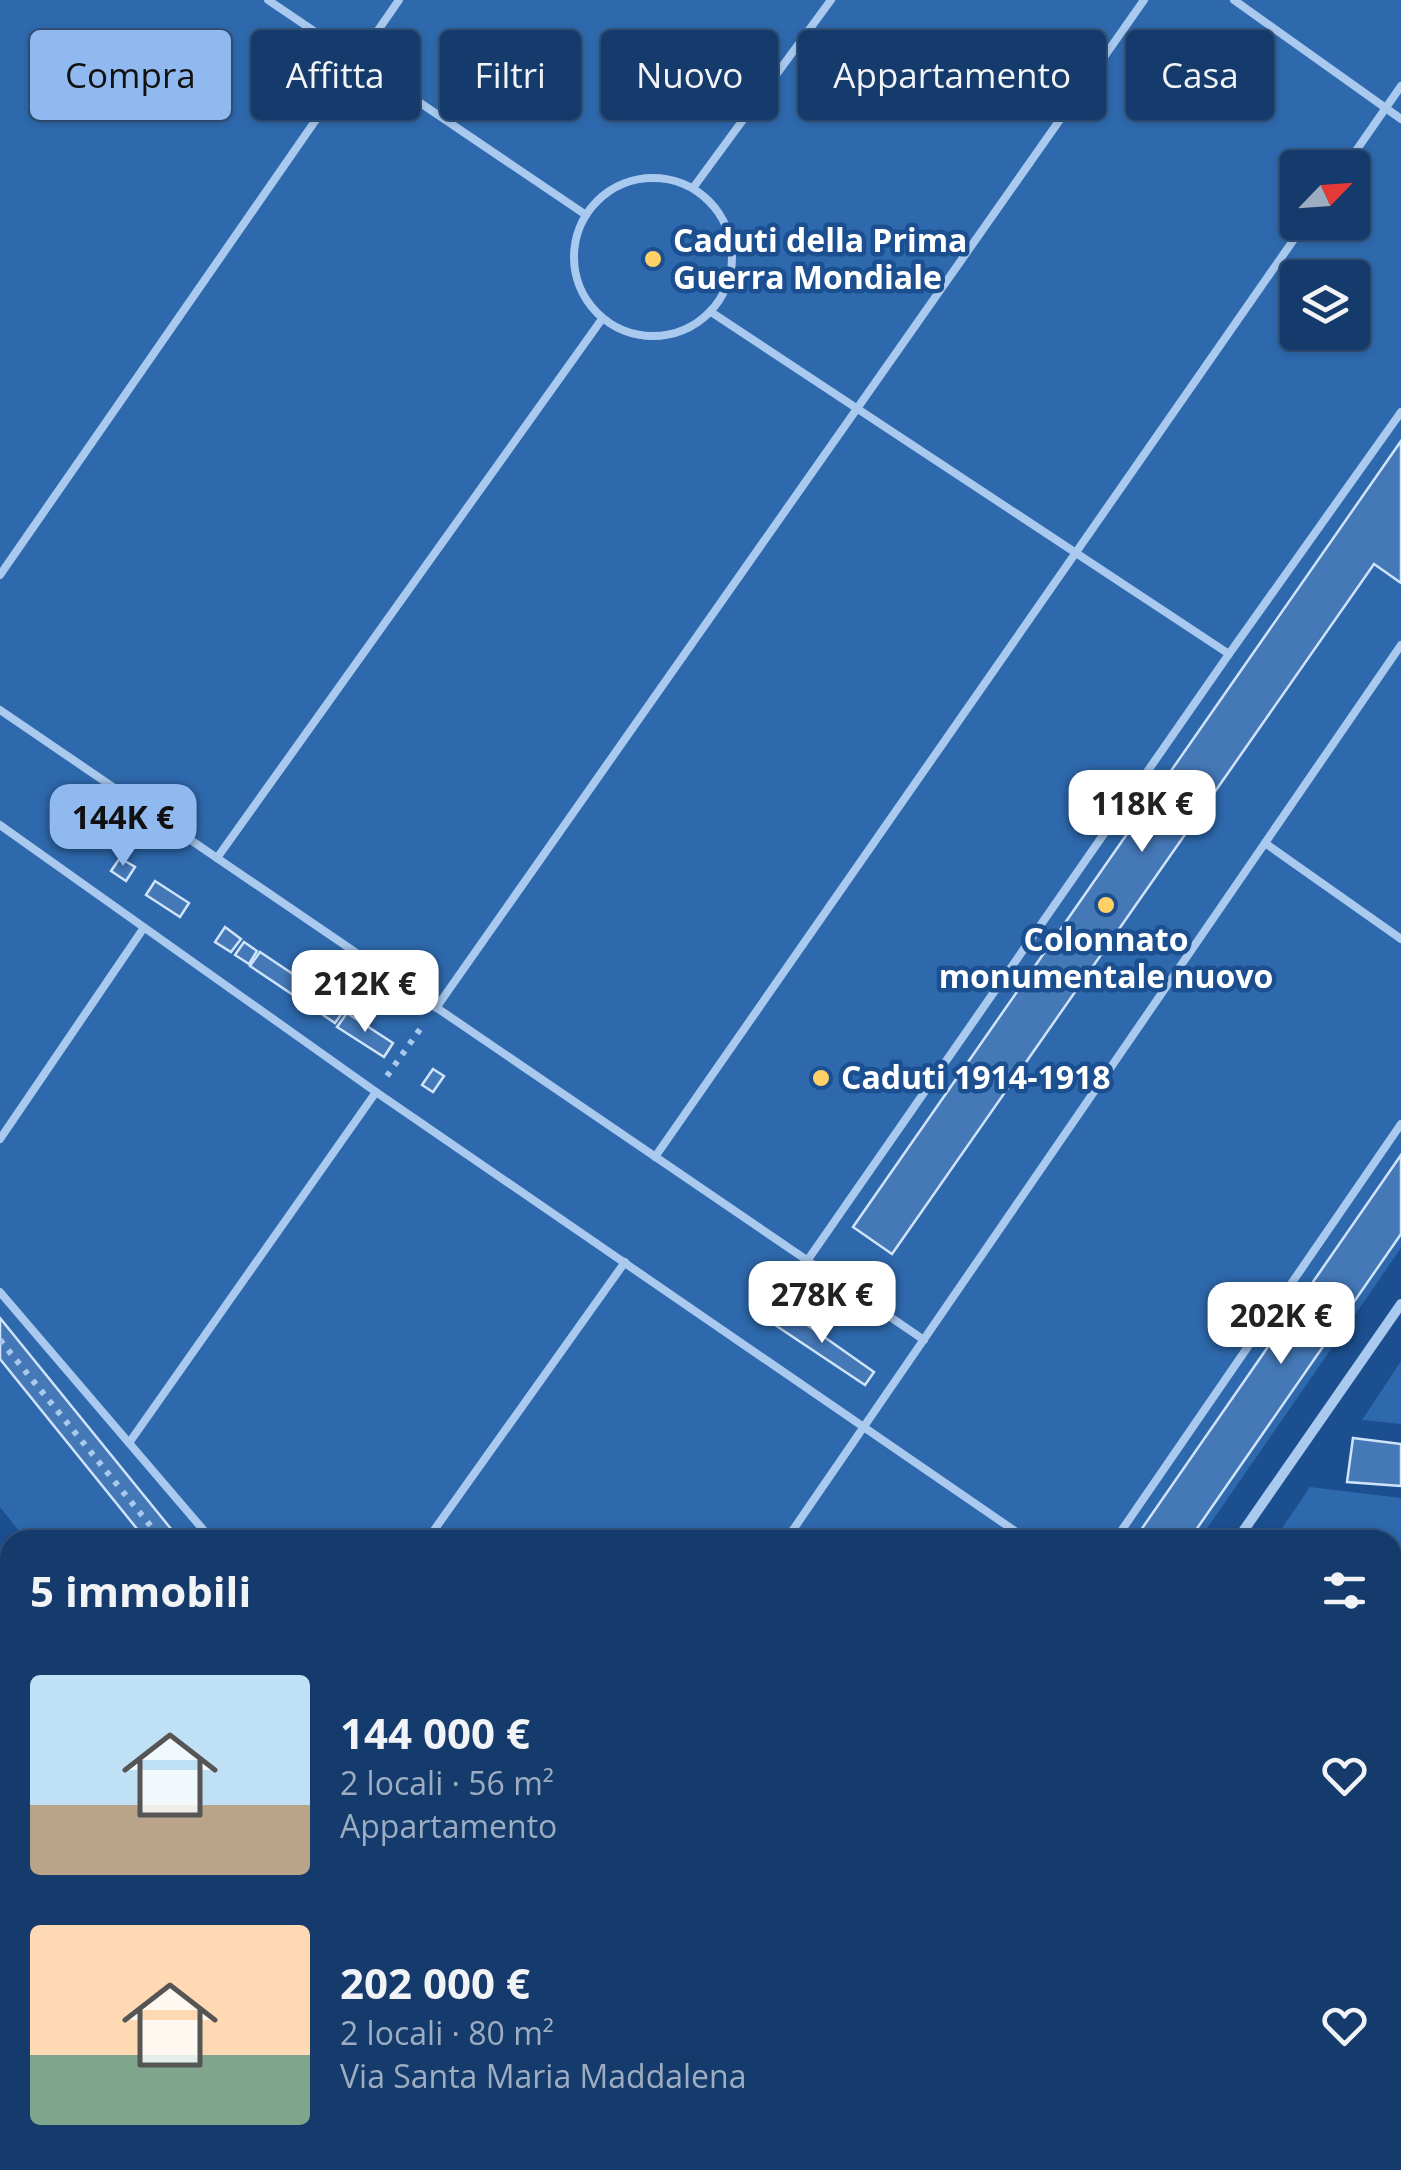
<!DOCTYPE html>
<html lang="it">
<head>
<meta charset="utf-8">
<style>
  :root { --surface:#143b6b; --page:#214673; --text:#f1f3f6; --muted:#9dadc1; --line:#33557e; --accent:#90b9f0 }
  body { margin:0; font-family:"Open Sans",sans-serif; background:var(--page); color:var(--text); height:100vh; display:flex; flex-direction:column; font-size:38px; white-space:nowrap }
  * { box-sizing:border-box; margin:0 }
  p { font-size:32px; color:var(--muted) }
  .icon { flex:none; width:55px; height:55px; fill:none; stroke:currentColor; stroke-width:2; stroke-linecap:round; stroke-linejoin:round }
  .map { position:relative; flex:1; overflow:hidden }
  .side { position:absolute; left:0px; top:1530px; width:1402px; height:640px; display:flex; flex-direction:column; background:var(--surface); border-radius:30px 30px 0 0; box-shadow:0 2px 8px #0004,0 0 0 2px var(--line) }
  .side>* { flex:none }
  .top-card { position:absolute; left:30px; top:30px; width:1342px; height:90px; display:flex; gap:20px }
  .needle { width:65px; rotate:65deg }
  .tools { position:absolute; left:1280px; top:150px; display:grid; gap:20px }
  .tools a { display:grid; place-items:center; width:90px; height:90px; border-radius:10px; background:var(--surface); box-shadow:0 2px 8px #0004,0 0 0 2px var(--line); font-size:50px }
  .price { position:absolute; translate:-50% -85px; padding:0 22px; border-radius:20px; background:#fff; color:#222; font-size:32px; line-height:65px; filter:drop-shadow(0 2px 5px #0008) }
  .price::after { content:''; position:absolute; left:50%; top:60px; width:30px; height:22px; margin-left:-15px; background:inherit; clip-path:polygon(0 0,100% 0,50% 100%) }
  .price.selected { background:var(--accent); color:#111 }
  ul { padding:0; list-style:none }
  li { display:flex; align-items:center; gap:30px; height:250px; padding:0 30px }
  li span { display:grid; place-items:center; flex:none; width:280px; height:200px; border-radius:10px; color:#555 }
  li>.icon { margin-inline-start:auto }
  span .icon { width:120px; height:120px; fill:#fffc; stroke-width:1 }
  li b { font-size:42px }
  h2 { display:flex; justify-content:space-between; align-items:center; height:120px; padding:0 30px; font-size:42px }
  .tag { padding:0 35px; border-radius:10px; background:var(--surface); box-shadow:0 2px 8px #0004,0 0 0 2px var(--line); font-size:35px; line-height:90px }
  .tag.selected { background:var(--accent); color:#111 }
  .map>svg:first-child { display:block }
</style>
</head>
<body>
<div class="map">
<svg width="1401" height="2170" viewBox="0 0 1401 2170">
  <rect width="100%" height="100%" fill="#1b4f8f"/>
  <!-- green -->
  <g fill="#2e69ad" fill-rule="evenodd">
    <path d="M0,0H1401V1248L1199,1540H26L0,1507ZM1298,168H1352V222H1298ZM1298,278H1352V332H1298Z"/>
    <polygon points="1401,1361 1401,1424 1362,1420"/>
    <polygon points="1310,1487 1401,1498 1401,1740 1393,1746 1392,1540 1274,1540"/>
    <polygon points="0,1962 10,1968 10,2160 1390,2160 1388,2170 0,2170"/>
  </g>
  <!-- building -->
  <g fill="#4478b7" stroke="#cfe3fa" stroke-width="2.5">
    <polygon points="1401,441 1401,583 1374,564 892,1254 853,1227"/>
    <polygon points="120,858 135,867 126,881 111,871"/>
    <polygon points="155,881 189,903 180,917 146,895"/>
    <polygon points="225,927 241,939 231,952 215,942"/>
    <polygon points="244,942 257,951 249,964 235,955"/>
    <polygon points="260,952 345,1009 335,1023 250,966"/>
    <polygon points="347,1013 393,1043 384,1057 337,1027"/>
    <polygon points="433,1069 444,1076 433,1092 422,1085"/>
    <polygon points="1401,1155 1401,1234 1189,1540 1134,1540"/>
    <polygon points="783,1308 874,1372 865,1385 772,1323"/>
    <polygon points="0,1318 180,1540 146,1540 0,1359"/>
    <polygon points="1353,1438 1401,1444 1401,1486 1347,1482"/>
    <polygon points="1392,1999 1401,2000 1401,2088 1392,2087"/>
  </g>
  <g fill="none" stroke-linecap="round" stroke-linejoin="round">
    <!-- path -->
    <g stroke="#a9c9ee" stroke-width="6" stroke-dasharray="5 8" stroke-linecap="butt">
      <polyline points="387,1076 423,1025"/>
      <polyline points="0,1340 162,1540"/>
      <polyline points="1392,1759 1401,1755"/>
    </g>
    <!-- lane -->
    <g stroke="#a9c9ee" stroke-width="8">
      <polyline points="268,0 586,215"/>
      <polyline points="1234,0 1401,119"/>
      <polyline points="1344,168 1401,86"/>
      <circle cx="653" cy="257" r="79"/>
      <polyline points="693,188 831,0"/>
      <polyline points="711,312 1229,654"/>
      <polyline points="0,575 399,0"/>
      <polyline points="0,710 924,1340"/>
      <polyline points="0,825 376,1092 1028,1540"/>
      <polyline points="1265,843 1401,939"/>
      <polyline points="217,858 602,319"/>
      <polyline points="436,1008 1144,0"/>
      <polyline points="0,1139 143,929"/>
      <polyline points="655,1157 1306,222"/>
      <polyline points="807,1261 1229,654 1401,412"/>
      <polyline points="0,1292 212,1540"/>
      <polyline points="129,1443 376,1092"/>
      <polyline points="427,1540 625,1262"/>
      <polyline points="786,1540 1401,645"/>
      <polyline points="1115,1540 1401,1124"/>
    </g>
    <!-- street -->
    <g stroke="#a9c9ee" stroke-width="10">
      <polyline points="1237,1540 1401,1304"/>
      <polyline points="0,1586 10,1598"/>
      <polyline points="0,1931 10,1938"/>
    </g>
  </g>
  <!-- markers -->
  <g fill="#ffd166" stroke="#1b4f8f" stroke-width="4">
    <circle cx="653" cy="259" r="10"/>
    <circle cx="1106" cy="905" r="10"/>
    <circle cx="821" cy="1078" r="10"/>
  </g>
  <g text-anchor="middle" stroke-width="9" stroke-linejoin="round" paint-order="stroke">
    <!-- poi labels -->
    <g font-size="32" font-weight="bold" fill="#fff" stroke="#1b4f8f" text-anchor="start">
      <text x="673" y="252">Caduti della Prima<tspan x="673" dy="37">Guerra Mondiale</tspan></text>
      <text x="1106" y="951" text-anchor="middle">Colonnato<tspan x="1106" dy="37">monumentale nuovo</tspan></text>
      <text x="841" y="1089">Caduti 1914-1918</text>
    </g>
  </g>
</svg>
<div class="tools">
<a><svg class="needle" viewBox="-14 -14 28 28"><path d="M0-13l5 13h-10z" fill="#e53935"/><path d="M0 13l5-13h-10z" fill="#9dadc1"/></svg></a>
<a><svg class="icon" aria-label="layers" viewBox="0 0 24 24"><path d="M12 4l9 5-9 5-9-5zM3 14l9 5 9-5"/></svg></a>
</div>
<b class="price" style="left:1142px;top:855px">118K €</b>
<b class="price selected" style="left:123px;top:869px">144K €</b>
<b class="price" style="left:365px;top:1035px">212K €</b>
<b class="price" style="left:822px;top:1346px">278K €</b>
<b class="price" style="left:1281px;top:1367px">202K €</b>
<div class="top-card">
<a class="tag selected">Compra</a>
<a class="tag">Affitta</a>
<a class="tag">Filtri</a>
<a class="tag">Nuovo</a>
<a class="tag">Appartamento</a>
<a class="tag">Casa</a>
</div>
<section class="side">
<h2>5 immobili<svg class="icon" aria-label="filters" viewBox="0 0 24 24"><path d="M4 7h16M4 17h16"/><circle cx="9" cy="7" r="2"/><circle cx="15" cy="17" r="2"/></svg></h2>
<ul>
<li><span style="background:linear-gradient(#bfe0f5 65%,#b9a48a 0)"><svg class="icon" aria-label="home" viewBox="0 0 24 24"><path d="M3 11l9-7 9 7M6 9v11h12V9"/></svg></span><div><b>144 000 €</b><p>2 locali · 56 m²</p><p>Appartamento</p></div><svg class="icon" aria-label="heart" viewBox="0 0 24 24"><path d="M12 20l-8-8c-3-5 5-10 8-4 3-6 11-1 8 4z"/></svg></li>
<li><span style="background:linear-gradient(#ffd9b3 65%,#7fa58c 0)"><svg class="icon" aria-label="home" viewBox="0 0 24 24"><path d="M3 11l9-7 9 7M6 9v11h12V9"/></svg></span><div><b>202 000 €</b><p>2 locali · 80 m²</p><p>Via Santa Maria Maddalena</p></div><svg class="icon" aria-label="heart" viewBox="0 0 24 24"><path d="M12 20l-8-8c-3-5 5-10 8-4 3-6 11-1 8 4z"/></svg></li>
</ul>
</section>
</div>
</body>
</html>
